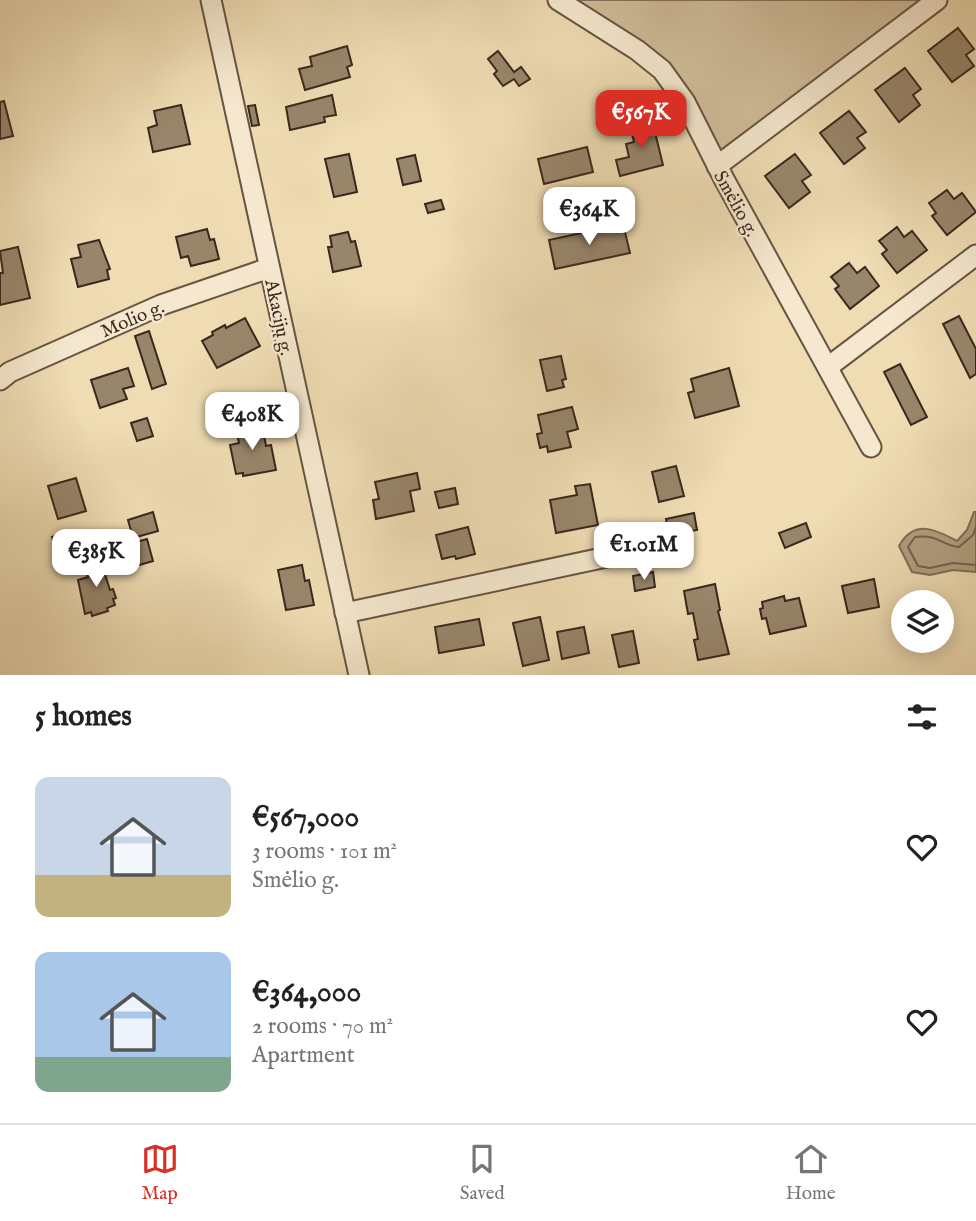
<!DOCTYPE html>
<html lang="en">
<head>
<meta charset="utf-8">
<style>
  :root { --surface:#fff; --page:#f2f2f2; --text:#222; --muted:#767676; --line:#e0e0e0; --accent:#d93025 }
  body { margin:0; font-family:"IM FELL English",serif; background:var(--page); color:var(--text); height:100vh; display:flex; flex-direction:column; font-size:26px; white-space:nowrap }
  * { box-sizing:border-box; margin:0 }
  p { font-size:23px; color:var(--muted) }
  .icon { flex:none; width:38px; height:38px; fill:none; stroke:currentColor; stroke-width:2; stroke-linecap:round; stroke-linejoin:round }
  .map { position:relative; height:675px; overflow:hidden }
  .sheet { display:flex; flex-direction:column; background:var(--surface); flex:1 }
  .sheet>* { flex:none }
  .fabs { position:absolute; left:891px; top:590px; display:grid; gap:14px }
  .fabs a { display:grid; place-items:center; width:63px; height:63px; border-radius:50%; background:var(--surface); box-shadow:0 4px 18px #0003; font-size:35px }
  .price { position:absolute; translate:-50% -60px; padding:0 16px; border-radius:14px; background:#fff; color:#222; font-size:23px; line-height:46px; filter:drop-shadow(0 2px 4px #0008) }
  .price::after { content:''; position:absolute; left:50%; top:42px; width:21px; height:16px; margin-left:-10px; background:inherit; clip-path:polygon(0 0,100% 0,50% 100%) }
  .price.on { background:var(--accent); color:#fff }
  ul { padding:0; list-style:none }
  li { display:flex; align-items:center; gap:21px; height:175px; padding:0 35px }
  li span { display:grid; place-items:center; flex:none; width:196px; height:140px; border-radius:14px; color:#555 }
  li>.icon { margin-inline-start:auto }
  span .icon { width:84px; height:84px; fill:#fffc; stroke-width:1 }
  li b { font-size:30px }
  h2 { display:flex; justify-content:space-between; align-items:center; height:84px; padding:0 35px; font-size:30px }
  .tabs { display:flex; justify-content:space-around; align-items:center; height:98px; border-top:2px solid var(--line); background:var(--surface); font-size:19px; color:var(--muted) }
  .tabs a { display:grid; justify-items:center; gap:4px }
  .tabs .on { color:var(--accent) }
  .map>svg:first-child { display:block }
</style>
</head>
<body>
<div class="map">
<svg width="976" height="675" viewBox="0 0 976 675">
  <rect width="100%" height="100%" fill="#efdcb3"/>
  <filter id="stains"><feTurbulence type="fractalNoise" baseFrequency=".00286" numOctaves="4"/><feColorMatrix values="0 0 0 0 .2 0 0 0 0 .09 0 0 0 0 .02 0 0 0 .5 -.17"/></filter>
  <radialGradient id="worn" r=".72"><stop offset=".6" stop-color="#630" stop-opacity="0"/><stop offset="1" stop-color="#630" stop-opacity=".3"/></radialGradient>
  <!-- green -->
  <polygon fill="#d0bd9a" stroke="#84725c" stroke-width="2" points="576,0 921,0 720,158 655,56"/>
  <!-- water -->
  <path fill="#b19f80" stroke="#816f59" stroke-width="2" d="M974,512H976V572L953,570L930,575L912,572L899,546C914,519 935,529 957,541L967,530Z"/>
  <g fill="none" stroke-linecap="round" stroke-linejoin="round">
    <!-- shore -->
    <path stroke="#75644f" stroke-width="2" d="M976,527L973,535L959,547C942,546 939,534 915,537L908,547L918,566L930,568L953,563L976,565"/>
  </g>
  <!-- building -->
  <g fill="#98866b" stroke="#39281e" stroke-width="2">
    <polygon points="958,28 974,49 966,55 974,66 952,82 928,51"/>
    <polygon points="347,46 352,65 347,67 350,77 305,90 299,69 312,66 310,57"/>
    <polygon points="498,51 514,72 521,67 530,79 519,86 514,79 503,86 494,74 497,71 488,59"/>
    <polygon points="905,68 921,89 913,95 920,105 899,122 875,90"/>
    <polygon points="332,95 336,115 324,117 325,122 290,130 286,107"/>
    <polygon points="4,101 13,136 0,139 0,102"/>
    <polygon points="181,105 190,144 153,152 148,128 157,125 154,111"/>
    <polygon points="255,105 259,125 252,126 248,106"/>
    <polygon points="849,111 866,132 857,138 865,148 844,164 820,133"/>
    <polygon points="652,120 663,165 620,176 616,160 629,157 626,144 634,142 630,126"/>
    <polygon points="587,147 593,172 544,184 538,159"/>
    <polygon points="349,154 357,192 334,197 325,159"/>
    <polygon points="795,154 811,175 802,181 810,192 789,208 765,176"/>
    <polygon points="415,155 421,181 403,185 397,159"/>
    <polygon points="947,190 954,199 962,193 976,212 947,235 932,216 936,213 929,203"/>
    <polygon points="441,200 444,209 428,213 425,204"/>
    <polygon points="623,224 630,253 555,269 549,240"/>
    <polygon points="897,227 904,237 912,231 927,250 897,273 882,254 887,250 879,241"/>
    <polygon points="207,229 210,240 214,239 219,259 191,266 188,256 181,258 176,237"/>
    <polygon points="348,232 351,242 355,241 361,266 333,272 328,247 332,247 330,236"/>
    <polygon points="99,240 110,269 107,270 109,279 78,287 71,259 81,257 78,245"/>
    <polygon points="18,247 30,298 0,305 0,273 3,273 0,251"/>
    <polygon points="849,263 857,273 865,267 879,286 850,309 835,289 839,286 831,277"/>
    <polygon points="959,316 976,349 976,374 970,378 943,324"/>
    <polygon points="245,318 260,346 217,368 202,341 213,335 212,332 225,325 226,328"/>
    <polygon points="149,331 166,384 152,389 135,336"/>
    <polygon points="561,356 566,379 562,380 564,387 547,391 540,360"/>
    <polygon points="900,364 927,417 911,425 884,372"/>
    <polygon points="128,368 134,386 123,389 127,399 100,408 91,380"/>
    <polygon points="729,368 739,406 695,418 688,393 694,391 691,379"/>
    <polygon points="572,407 578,429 567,432 571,447 548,452 547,446 540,448 537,434 542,433 538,415"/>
    <polygon points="147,418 153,436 137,441 131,423"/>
    <polygon points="262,424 266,446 271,445 276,470 243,476 243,473 236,474 230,445 239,443 236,429"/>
    <polygon points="676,466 684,496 659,502 652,472"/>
    <polygon points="417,473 420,489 410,491 414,511 376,519 373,500 379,499 375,482"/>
    <polygon points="76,478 86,511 58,519 48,486"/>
    <polygon points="590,484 598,525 556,533 550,500 577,495 575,486"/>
    <polygon points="455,488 458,504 439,508 435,492"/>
    <polygon points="153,512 158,531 133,538 128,520"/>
    <polygon points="694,513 697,530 669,535 666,519"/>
    <polygon points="806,523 811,537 785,548 779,533"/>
    <polygon points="468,527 475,554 456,559 455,556 442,559 436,535"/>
    <polygon points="611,532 613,543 600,546 597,534"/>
    <polygon points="66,533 70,546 56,550 52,537"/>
    <polygon points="147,539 153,561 136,566 129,544"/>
    <polygon points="99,556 110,590 113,589 116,598 113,599 115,605 107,608 108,611 92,616 91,612 85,614 78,580 88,577 83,561"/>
    <polygon points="302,565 305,581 309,580 314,605 286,610 278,570"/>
    <polygon points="653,572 655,587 635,591 633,576"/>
    <polygon points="874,579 879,607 848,613 842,586"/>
    <polygon points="715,584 720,610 718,611 729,654 698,660 694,640 698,639 693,613 688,614 684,591"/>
    <polygon points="784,596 785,601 799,598 806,626 770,634 766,618 762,619 760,609 763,608 762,602"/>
    <polygon points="540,617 549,660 523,666 513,623"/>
    <polygon points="479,619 484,645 439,653 435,627"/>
    <polygon points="584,627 589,653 562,659 557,632"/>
    <polygon points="633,631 639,663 619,667 612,635"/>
  </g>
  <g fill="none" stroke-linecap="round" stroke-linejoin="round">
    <!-- minor casing -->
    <g stroke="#665543" stroke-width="23">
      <g id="minor">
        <polyline points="211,0 359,675"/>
        <polyline points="558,0 637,50 662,70 685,102 724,179 871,447"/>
        <polyline points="717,166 937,0"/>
        <polyline points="828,367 976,255"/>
        <polyline points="0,380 10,372 161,305 269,268"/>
        <polyline points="345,613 644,549"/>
      </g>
    </g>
    <!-- minor -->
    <use href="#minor" stroke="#f5e8ce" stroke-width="19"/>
  </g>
  <g text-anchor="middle" stroke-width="5" stroke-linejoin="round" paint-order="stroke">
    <!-- street labels -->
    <g font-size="19" fill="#39281e" stroke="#f5e8ce">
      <text transform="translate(737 203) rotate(61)" y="7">Smėlio g.</text>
      <text transform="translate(280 317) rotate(78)" y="7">Akacijų g.</text>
      <text transform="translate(132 318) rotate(-23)" y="7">Molio g.</text>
    </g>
  </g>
  <rect width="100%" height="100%" filter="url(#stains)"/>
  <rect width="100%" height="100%" fill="url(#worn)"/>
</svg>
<div class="fabs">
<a><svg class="icon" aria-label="layers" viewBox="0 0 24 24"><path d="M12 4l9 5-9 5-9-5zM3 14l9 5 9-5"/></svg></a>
</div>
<b class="price on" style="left:641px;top:150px">€567K</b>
<b class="price" style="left:589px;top:247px">€364K</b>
<b class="price" style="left:252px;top:452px">€408K</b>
<b class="price" style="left:644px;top:582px">€1.01M</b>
<b class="price" style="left:96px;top:589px">€385K</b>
</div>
<section class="sheet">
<h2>5 homes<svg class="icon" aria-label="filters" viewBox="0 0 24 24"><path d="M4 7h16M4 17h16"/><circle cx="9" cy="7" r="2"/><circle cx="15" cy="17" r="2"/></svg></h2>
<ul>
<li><span style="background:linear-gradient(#c9d6e8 70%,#c2b280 0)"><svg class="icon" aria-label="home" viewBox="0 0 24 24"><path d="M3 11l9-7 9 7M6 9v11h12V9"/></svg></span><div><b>€567,000</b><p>3 rooms · 101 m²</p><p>Smėlio g.</p></div><svg class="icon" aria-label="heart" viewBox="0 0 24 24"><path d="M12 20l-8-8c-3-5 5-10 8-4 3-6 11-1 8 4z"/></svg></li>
<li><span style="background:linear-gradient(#a9c7e8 75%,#7fa58c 0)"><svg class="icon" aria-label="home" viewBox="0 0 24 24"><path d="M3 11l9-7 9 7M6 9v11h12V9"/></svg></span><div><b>€364,000</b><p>2 rooms · 70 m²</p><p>Apartment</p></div><svg class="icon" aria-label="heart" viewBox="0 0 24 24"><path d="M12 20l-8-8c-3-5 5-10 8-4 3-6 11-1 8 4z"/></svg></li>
</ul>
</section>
<nav class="tabs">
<a class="on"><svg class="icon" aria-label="map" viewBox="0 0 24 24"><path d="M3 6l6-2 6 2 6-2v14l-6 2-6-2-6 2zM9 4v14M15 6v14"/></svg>Map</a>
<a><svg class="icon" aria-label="saved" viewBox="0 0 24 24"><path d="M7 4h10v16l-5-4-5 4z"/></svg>Saved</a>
<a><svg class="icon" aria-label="home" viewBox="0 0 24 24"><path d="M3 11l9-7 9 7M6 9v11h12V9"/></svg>Home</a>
</nav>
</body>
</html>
